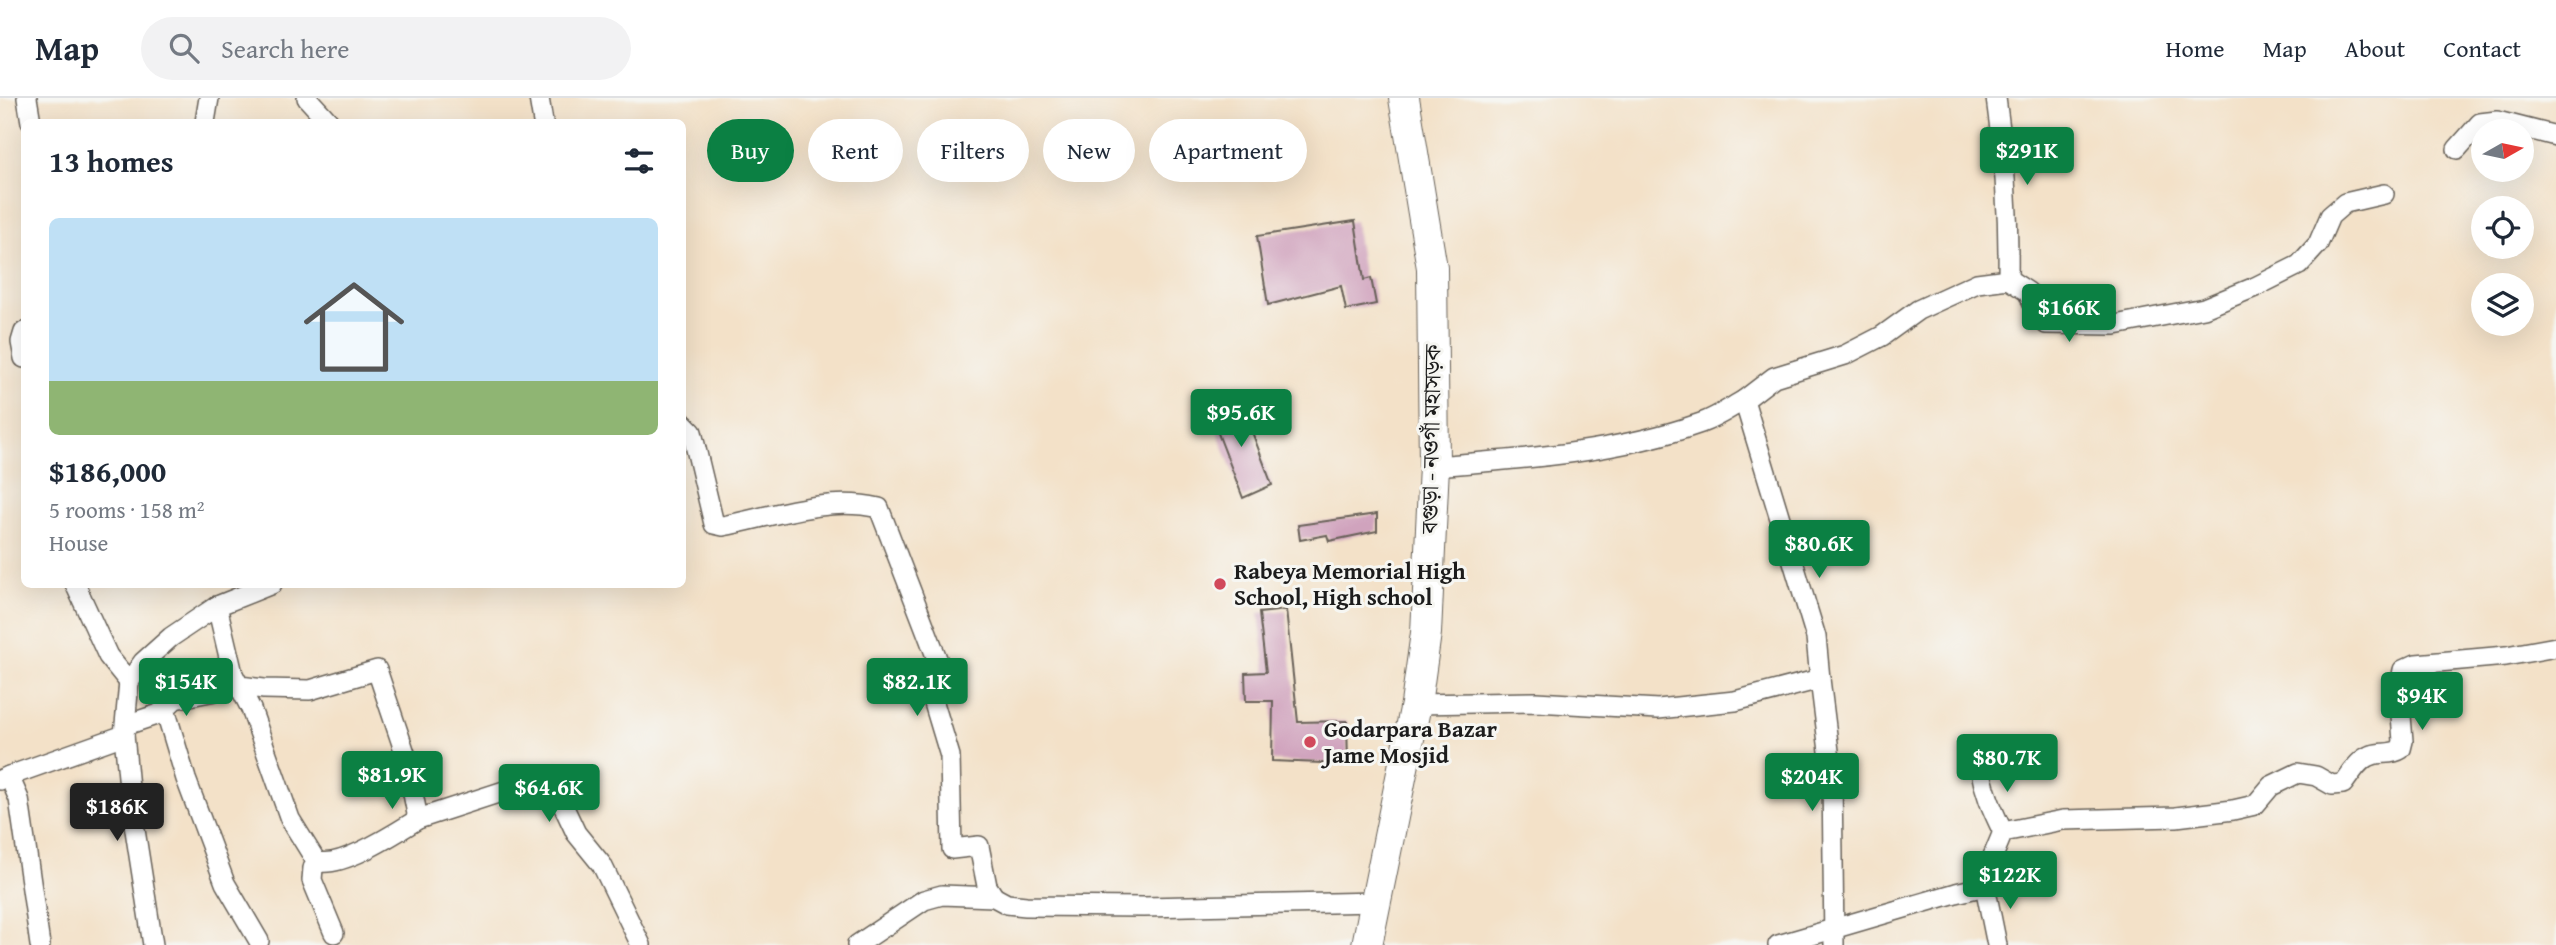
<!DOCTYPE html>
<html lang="en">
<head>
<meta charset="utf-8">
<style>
  :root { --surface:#fff; --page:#f2f2f3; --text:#1f2937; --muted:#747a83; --line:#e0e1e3; --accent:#0b8043 }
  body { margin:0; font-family:"Gentium Book Plus","Noto Serif Bengali",serif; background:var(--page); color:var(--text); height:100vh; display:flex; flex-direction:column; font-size:26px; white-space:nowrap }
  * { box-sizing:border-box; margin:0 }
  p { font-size:23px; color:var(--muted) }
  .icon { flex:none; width:38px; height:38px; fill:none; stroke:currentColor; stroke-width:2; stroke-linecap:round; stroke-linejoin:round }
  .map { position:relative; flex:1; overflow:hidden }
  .sheet { position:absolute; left:21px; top:21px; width:665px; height:469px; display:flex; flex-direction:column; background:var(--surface); border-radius:10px; box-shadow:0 7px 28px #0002 }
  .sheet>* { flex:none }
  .hud { position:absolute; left:707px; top:21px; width:665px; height:63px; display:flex; gap:14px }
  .needle { width:46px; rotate:81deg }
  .tools { position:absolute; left:2471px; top:21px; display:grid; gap:14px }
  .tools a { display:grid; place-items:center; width:63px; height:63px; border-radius:50%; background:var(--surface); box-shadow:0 7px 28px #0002; font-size:35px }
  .price { position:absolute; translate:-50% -60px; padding:0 16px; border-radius:7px; background:var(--accent); color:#fff; font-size:23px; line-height:46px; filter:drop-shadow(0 2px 4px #0008) }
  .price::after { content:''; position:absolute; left:50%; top:42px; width:21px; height:16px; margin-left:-10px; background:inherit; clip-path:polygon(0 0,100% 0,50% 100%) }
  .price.selected { background:#222; color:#fff }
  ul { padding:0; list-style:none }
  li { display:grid; align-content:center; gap:14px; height:371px; padding:0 28px }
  li span { display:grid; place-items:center; height:217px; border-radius:10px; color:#555 }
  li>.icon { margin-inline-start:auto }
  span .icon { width:126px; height:126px; fill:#fffc; stroke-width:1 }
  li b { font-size:30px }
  h2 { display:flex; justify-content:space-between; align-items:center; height:84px; padding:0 28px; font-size:30px }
  .tag { padding:0 24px; border-radius:32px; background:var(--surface); box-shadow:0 7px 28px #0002; font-size:24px; line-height:63px }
  .tag.selected { background:var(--accent); color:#fff }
  header { display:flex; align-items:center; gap:42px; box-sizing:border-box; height:98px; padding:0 35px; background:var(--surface); border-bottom:2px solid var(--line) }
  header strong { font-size:33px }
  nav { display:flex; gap:38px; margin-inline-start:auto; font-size:24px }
  .search { width:490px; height:63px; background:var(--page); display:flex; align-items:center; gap:18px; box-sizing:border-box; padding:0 24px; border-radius:38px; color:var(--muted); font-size:26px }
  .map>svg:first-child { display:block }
</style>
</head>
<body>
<header>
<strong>Map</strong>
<div class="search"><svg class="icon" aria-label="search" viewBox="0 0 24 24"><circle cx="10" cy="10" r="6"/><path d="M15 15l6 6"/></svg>Search here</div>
<nav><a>Home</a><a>Map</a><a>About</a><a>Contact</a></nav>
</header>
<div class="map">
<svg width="2556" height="847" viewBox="0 0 2556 847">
  <rect width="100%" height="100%" fill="#f6f6f2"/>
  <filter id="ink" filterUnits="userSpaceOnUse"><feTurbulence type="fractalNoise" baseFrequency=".0143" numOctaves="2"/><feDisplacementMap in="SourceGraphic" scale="14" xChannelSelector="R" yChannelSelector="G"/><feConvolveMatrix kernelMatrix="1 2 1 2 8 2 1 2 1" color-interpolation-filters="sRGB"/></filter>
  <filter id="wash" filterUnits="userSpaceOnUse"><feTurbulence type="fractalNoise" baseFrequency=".00686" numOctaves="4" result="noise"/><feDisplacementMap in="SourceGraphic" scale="28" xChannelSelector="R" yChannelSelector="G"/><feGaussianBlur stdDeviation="1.57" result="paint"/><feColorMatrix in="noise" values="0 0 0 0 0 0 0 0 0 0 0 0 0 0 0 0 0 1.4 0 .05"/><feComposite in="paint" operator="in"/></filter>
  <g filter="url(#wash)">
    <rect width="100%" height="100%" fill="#f3e1c8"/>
    <g id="blocks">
      <!-- building -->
      <g fill="#d0a3bd">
        <polygon points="1355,123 1364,182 1371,180 1376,206 1346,212 1341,188 1268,207 1257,138"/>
        <polygon points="1240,302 1272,387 1243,400 1211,317"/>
        <polygon points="1377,416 1377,433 1329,443 1327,437 1300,442 1298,427"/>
        <polygon points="1286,512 1298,624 1347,623 1348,666 1272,663 1273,603 1246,603 1245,575 1266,574 1259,515"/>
      </g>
    </g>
  </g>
  <g filter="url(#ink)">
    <use href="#blocks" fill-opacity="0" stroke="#676158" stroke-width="2"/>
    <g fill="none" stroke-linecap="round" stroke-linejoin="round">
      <!-- minor casing -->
      <g stroke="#676158" stroke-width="22">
        <g id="minor">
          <polyline points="27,0 31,24"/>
          <polyline points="307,0 329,24"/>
          <polyline points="539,0 543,24"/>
          <path d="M1996,0C2005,61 2009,119 2008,181"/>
          <polyline points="205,24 209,0"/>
          <polyline points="2457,51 2480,25 2497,23 2556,38"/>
          <polyline points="24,234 21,244 24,260"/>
          <polyline points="1744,302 1774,279 1845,257 1882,238 1918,212 1977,185 2008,181 2028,194 2037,216 2046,226 2115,227 2204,210 2255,189 2299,167 2318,146 2330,118 2345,105 2384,96"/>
          <path d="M682,324L692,334L714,426L723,428C774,418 827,398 879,410L946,584L931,595L950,658L952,751L979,748L987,788L994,799"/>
          <polyline points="75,486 108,558 129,584"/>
          <polyline points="1820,581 1832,677 1834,847"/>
          <path d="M1416,606L1536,604L1658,611L1735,603L1820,581L1816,539L1744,302C1730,310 1716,320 1701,325C1616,355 1523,361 1434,368"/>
          <polyline points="165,611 186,681 225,785 259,843"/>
          <path d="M126,627L159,616L175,601L240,588L264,591L310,592L377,572L405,655L418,721C397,734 340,772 316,763L290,721L251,611L233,576L217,508"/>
          <polyline points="124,637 130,700 153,847"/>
          <path d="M1980,669C1984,693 1992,712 2003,734"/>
          <polyline points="9,678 124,637 129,584 143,564 171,539 217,508 272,486"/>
          <polyline points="0,682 9,678 19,701 40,847"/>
          <polyline points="418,721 541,681 552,684 576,735 602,767 641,847"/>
          <polyline points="318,765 313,770 312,782 334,835"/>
          <polyline points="1985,788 1997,847"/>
          <polyline points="857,847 924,802 942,797 994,799 1007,806 1026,808 1144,809 1377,804"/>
          <path d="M1778,847L1956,795L1985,788L1991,763L2003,734L2063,722L2176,719L2233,712L2255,707L2271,688L2298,675L2316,678L2332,687L2343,686C2351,676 2359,660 2372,657C2382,654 2392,657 2401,651L2403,643L2399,592L2403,572L2416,566L2506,558L2556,549"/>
        </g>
      </g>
      <!-- primary casing -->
      <g stroke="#676158" stroke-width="32">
        <polyline id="primary" points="1367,847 1416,606 1426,535 1434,368 1432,170 1404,0"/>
      </g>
      <!-- minor -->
      <use href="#minor" stroke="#fff" stroke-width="19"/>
      <!-- primary -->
      <use href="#primary" stroke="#fff" stroke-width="30"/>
    </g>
  </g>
  <!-- markers -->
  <g fill="#d1495b" stroke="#f6f6f2" stroke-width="2.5">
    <circle cx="1220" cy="486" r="7"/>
    <circle cx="1310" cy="644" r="7"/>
  </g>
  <g text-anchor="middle" stroke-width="6" stroke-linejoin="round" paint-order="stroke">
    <!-- street labels -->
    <g font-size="23" fill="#1c1c1c" stroke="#f6f6f2">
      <text transform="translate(1431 341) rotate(-89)" y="8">বগুড়া - নওগাঁ মহাসড়ক</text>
    </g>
    <!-- poi labels -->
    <g font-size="23" font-weight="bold" fill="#1c1c1c" stroke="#f6f6f2" text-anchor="start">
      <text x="1234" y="481">Rabeya Memorial High<tspan x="1234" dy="26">School, High school</tspan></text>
      <text x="1324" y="639">Godarpara Bazar<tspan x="1324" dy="26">Jame Mosjid</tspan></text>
    </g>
  </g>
</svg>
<div class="tools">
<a><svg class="needle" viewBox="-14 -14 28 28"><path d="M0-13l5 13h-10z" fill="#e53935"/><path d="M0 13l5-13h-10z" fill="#747a83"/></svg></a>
<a><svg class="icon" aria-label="locate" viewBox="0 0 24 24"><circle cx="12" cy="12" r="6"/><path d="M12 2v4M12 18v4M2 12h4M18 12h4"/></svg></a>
<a><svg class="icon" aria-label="layers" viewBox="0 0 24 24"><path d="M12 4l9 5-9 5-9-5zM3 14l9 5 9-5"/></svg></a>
</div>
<b class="price" style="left:2027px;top:89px">$291K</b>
<b class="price" style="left:2069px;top:246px">$166K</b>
<b class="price" style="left:1241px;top:351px">$95.6K</b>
<b class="price" style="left:1819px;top:482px">$80.6K</b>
<b class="price" style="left:186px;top:620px">$154K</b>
<b class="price" style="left:917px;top:620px">$82.1K</b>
<b class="price" style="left:2422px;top:634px">$94K</b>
<b class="price" style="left:2007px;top:696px">$80.7K</b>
<b class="price" style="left:392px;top:713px">$81.9K</b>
<b class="price" style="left:1812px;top:715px">$204K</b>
<b class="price" style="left:549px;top:726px">$64.6K</b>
<b class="price selected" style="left:117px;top:745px">$186K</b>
<b class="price" style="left:2010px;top:813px">$122K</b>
<div class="hud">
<a class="tag selected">Buy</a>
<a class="tag">Rent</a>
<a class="tag">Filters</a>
<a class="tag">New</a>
<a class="tag">Apartment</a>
</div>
<section class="sheet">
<h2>13 homes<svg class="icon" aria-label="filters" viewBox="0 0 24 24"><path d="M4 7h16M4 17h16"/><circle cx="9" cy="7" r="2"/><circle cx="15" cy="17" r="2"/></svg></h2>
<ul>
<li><span style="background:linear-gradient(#bfe0f5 75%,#8fb573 0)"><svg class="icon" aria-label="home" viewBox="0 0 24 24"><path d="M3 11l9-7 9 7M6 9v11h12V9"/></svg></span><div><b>$186,000</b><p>5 rooms · 158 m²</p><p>House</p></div></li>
</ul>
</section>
</div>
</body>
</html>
